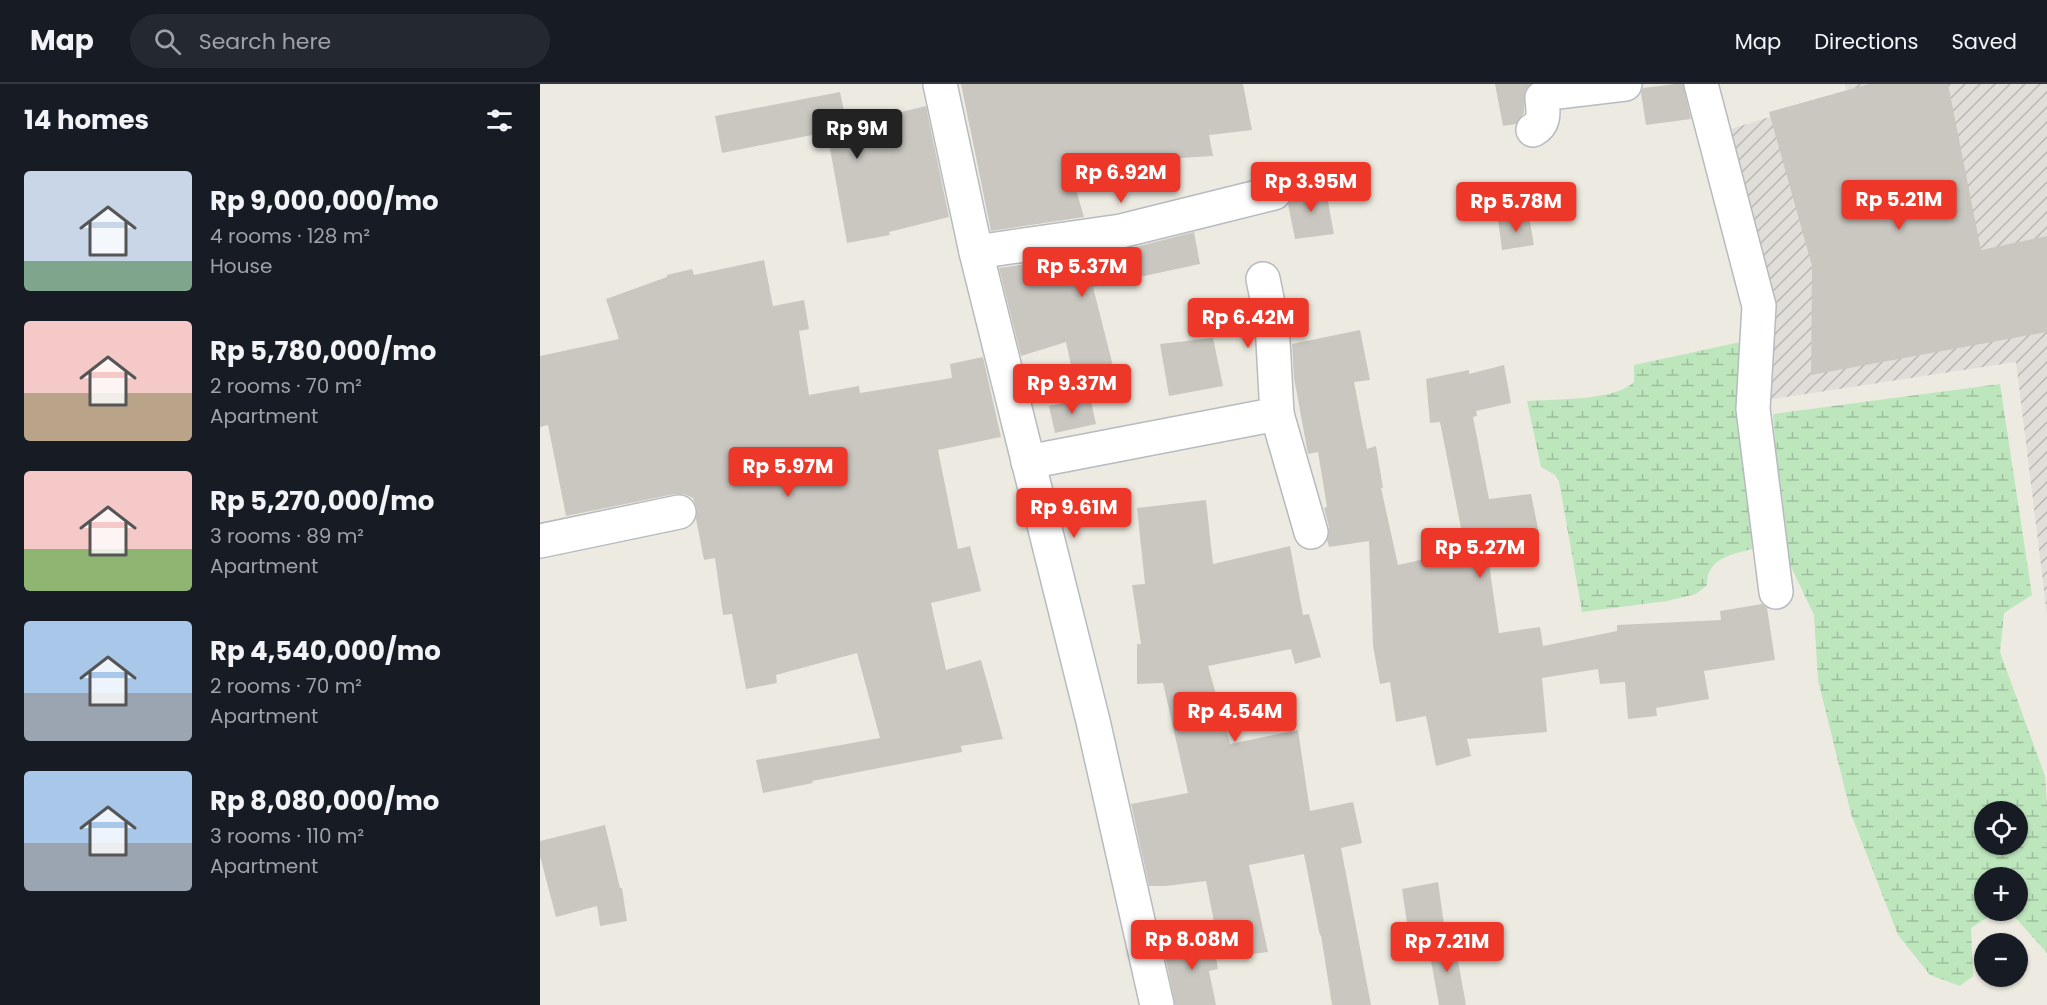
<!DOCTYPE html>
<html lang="en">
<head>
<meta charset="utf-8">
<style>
  :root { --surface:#171b24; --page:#242831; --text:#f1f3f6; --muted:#9ea1a6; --line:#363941; --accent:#ed3728 }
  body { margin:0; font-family:Poppins,sans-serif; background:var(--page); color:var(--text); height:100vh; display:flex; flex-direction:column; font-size:22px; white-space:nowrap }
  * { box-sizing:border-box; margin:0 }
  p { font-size:20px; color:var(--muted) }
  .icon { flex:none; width:33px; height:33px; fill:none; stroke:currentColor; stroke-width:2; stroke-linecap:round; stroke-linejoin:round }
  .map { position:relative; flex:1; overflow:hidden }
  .sheet { display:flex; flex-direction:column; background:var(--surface); width:540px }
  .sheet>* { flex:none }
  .buttons { position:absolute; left:1434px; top:717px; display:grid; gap:12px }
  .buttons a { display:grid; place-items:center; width:54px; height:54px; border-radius:50%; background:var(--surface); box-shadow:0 2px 4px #0004; font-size:30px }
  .price { position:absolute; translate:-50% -51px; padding:0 14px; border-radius:6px; background:var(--accent); color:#fff; font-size:20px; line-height:39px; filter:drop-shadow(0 2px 3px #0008) }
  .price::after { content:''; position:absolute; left:50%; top:36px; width:18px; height:14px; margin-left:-9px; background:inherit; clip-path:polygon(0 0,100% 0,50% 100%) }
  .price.on { background:#222; color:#fff }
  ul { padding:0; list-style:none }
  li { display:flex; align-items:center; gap:18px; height:150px; padding:0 24px }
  li span { display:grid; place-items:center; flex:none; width:168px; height:120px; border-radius:6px; color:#555 }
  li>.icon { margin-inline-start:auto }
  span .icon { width:72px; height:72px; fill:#fffc; stroke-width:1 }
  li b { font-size:26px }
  h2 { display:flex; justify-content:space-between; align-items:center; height:72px; padding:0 24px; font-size:26px }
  header { display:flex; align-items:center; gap:36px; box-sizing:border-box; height:84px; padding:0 30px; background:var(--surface); border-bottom:2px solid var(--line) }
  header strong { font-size:28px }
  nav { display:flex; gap:33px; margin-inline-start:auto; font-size:21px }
  .search { width:420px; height:54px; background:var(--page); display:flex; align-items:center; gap:15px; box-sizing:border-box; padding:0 21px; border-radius:33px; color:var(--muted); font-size:22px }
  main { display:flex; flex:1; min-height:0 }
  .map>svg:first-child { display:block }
</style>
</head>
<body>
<header>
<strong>Map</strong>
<div class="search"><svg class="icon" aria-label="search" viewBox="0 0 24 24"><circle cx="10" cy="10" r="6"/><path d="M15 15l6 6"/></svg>Search here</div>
<nav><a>Map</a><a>Directions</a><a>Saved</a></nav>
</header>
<main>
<section class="sheet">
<h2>14 homes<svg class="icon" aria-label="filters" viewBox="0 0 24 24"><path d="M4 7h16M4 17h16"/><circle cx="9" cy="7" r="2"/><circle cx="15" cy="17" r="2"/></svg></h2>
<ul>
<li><span style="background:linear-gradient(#c9d6e8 75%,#7fa58c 0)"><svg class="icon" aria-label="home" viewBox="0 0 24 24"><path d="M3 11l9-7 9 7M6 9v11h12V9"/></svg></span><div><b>Rp 9,000,000/mo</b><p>4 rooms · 128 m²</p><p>House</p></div></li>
<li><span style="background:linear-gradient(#f6c9c9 60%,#b9a48a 0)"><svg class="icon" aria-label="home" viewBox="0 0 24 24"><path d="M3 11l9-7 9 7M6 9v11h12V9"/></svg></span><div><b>Rp 5,780,000/mo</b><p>2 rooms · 70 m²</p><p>Apartment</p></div></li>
<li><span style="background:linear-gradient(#f6c9c9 65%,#8fb573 0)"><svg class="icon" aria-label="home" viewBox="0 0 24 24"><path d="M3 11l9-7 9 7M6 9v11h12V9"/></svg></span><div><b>Rp 5,270,000/mo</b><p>3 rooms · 89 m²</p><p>Apartment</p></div></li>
<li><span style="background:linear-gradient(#a9c7e8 60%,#9aa5b1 0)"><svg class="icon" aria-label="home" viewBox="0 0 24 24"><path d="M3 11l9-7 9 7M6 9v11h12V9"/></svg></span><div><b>Rp 4,540,000/mo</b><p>2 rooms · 70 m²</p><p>Apartment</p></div></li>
<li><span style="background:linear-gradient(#a9c7e8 60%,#9aa5b1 0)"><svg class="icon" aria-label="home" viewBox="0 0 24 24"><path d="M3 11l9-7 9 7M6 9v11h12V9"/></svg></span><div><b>Rp 8,080,000/mo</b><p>3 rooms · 110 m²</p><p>Apartment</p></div></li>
</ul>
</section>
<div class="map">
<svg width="1507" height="921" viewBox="0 0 1507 921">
  <defs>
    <pattern id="industrial-furrows" width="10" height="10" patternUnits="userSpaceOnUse" patternTransform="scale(1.5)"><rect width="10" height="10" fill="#e1ded9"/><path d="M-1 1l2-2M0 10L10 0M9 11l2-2" fill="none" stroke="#b9b7b4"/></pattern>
    <pattern id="wetland-marsh" width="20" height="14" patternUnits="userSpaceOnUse" patternTransform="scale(1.5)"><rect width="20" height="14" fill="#bde6bd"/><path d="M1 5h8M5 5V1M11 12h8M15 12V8" fill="none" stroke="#9dbe9d"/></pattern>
  </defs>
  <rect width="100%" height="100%" fill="#edebe1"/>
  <!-- industrial -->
  <polygon fill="url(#industrial-furrows)" points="1305,0 1507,0 1507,531 1476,278 1220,317 1181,48 1307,9"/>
  <!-- wetland -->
  <g fill="url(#wetland-marsh)" fill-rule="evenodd">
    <path d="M1205,257L1212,465C1192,470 1166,475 1167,501L1156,510L1127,517L1042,528L1019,397L1015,391L1001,383L987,317C1014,315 1075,317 1094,298V281Z"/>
    <path d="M1460,300L1492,511L1464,529L1460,568L1505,692L1507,720V869L1473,831L1456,828L1431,844L1433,892L1420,902L1390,891L1358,851L1311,730L1278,596L1274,531L1243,466L1233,330ZM1444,728H1478V760H1444ZM1444,794H1478V826H1444Z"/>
  </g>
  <!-- building -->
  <g fill="#cac7c1">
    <polygon points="421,0 703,0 712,46 669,51 673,72 641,74 628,77 627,74 542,92 543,98 534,99 544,133 451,147"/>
    <polygon points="955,0 990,0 985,7 984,29 976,40 963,42"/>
    <polygon points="1135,0 1143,0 1151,35 1106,41 1101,9 1103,4"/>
    <polygon points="1329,0 1408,0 1441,166 1507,152 1507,248 1271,291 1272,182 1229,28"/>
    <polygon points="300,8 307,41 386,22 409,133 349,148 350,151 307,159 287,48 182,69 175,32"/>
    <polygon points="785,102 794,150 755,155 748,120 752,115 752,107"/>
    <polygon points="989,133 994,161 962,166 958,135"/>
    <polygon points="654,148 660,180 553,203 574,286 534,296 526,258 481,272 459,184 584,166"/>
    <polygon points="224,176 233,222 264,216 269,245 259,247 269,311 319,302 320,309 412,294 410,280 443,273 461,353 398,366 418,465 430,462 441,507 391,519 406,586 441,576 463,655 421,662 422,668 272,697 273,699 223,709 216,676 340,654 317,569 236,591 237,599 206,605 192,530 183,531 175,474 164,476 156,435 157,425 153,414 144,410 135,410 26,432 8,341 0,343 0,272 79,255 66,215 127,193 127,191 152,185 154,191"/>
    <polygon points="820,246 830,296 814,298 827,365 836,362 843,404 841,404 858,481 907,470 906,457 923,454 900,338 890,339 886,295 929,286 929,290 964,281 971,319 936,327 937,332 933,333 949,415 991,410 999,449 946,459 959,549 1000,543 1003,562 1077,547 1077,541 1181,536 1180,527 1222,520 1227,524 1235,576 1164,587 1169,615 1116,624 1117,632 1088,635 1085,598 1060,600 1058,585 1002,594 1007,648 927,655 931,672 896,682 886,632 856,638 850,598 840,600 833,562 829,457 789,463 787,456 789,443 784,424 787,423 778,368 768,370 754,294 752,260"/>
    <polygon points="673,254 683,302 629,312 620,260"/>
    <polygon points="550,313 556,340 515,349 509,322"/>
    <polygon points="666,416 673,480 750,462 763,531 769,530 781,573 755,580 751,565 668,582 690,660 758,646 770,727 813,718 822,759 801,764 831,921 792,921 781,851 780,852 764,770 709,781 728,868 681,874 666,797 626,802 609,802 591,720 648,709 623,599 597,600 597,560 601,560 592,501 605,500 597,424"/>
    <polygon points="65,741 80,804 82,804 87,837 60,842 57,822 16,833 0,772 0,757"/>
    <polygon points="898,798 904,840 868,846 862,805"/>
    <polygon points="672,852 678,885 669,887 676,921 635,921 623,861"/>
    <polygon points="914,855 926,921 899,921 888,860"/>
  </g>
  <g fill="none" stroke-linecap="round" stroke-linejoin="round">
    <!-- minor casing -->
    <g stroke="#b7babf" stroke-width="36">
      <g id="minor">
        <polyline points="400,0 436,168 553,637 617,921"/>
        <polyline points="1161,0 1219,222 1213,325 1236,508"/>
        <path d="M993,46C1006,39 1003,27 1002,14L1009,9L1085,0"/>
        <polyline points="436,168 581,147 734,109"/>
        <polyline points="723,195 732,239 737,330"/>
        <polyline points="488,378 737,330 771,448"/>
        <polyline points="0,457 139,428"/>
      </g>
    </g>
    <!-- minor -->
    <use href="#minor" stroke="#fff" stroke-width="33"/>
  </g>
</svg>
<div class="buttons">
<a><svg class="icon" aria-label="locate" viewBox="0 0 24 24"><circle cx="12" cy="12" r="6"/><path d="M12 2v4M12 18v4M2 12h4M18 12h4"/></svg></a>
<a>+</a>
<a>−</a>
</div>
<b class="price on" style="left:317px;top:76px">Rp 9M</b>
<b class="price" style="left:581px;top:120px">Rp 6.92M</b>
<b class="price" style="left:771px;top:129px">Rp 3.95M</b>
<b class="price" style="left:1359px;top:147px">Rp 5.21M</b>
<b class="price" style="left:976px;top:149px">Rp 5.78M</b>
<b class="price" style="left:542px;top:214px">Rp 5.37M</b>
<b class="price" style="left:708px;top:265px">Rp 6.42M</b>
<b class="price" style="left:532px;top:331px">Rp 9.37M</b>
<b class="price" style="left:248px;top:414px">Rp 5.97M</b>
<b class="price" style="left:534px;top:455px">Rp 9.61M</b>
<b class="price" style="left:940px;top:495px">Rp 5.27M</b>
<b class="price" style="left:695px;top:659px">Rp 4.54M</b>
<b class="price" style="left:652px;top:887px">Rp 8.08M</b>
<b class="price" style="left:907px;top:889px">Rp 7.21M</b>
</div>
</main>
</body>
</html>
